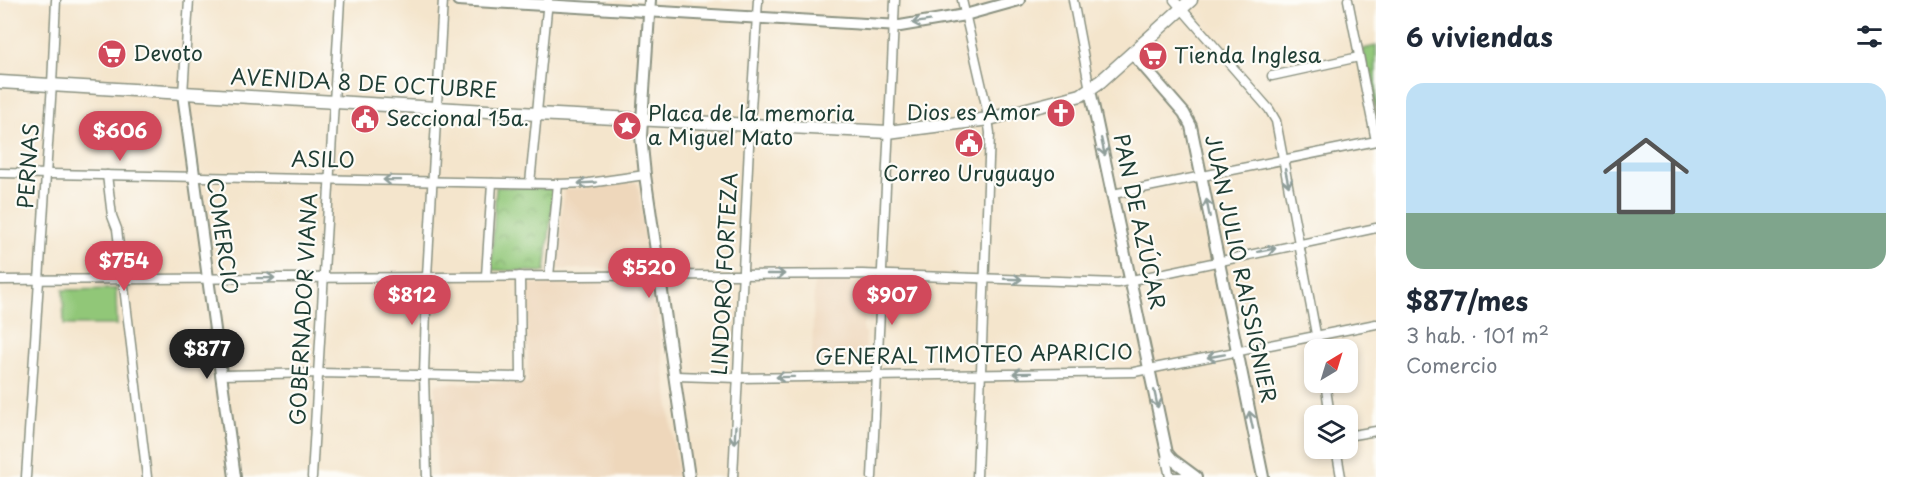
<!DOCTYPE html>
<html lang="es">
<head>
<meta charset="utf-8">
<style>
  :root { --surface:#fff; --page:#f6f6f7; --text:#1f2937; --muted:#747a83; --line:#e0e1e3; --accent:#d1495b }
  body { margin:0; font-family:"Playpen Sans",sans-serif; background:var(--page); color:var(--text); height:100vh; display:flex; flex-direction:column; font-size:22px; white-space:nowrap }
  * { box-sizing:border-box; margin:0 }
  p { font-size:20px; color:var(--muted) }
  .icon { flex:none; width:33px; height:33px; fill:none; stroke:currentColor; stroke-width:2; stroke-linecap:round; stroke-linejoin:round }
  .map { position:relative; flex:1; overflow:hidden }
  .side { display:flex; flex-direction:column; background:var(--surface); width:540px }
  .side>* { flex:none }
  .needle { width:39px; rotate:38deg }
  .tools { position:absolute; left:1304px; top:339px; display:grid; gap:12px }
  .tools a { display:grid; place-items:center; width:54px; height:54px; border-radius:12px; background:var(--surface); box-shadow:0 3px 9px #0003; font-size:30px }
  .price { position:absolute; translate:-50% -51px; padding:0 14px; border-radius:21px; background:var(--accent); color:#fff; font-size:20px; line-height:39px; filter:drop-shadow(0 2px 3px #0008) }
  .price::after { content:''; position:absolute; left:50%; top:36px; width:18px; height:14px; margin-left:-9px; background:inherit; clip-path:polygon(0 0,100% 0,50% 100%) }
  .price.active { background:#222; color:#fff }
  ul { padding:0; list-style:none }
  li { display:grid; align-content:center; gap:12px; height:318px; padding:0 30px }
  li+li { border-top:2px solid var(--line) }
  li span { display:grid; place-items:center; height:186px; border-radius:18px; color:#555 }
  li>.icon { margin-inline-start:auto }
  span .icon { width:108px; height:108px; fill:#fffc; stroke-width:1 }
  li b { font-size:26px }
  h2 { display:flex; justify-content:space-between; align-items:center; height:72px; padding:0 30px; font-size:26px }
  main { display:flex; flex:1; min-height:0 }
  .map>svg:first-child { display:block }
</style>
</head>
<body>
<main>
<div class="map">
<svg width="1376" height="477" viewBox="0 0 1376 477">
  <defs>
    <pattern id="park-crowns" width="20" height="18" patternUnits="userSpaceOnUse" patternTransform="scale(1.5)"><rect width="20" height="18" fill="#91c778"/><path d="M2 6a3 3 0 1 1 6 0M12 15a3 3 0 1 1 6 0" fill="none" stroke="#76a363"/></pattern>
  </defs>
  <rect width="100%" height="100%" fill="#fdfcf7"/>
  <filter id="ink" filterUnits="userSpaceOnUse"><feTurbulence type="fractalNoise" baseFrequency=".0167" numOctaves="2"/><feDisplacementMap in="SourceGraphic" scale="12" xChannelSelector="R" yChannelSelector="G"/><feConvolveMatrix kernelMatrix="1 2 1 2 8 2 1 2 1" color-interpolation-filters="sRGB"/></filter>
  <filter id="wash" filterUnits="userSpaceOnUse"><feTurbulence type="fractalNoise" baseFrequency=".008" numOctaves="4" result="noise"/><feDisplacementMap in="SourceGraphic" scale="24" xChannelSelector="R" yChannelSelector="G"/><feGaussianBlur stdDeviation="1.35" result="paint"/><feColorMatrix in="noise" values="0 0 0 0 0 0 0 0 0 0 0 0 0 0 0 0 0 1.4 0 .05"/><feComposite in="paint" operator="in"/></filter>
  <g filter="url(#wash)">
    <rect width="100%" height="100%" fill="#f4e5cc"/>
    <!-- built -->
    <g fill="#eed7bb">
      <polygon points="636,182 638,184 650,269 559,269 557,267 564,191 566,189 590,188"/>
      <polygon points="814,281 865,283 865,323 863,324 863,332 866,332 865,365 812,363"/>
      <polygon points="653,282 678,477 437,477 435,387 439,383 528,383 527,284"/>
    </g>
    <!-- park -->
    <g fill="url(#park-crowns)" stroke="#588256" stroke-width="1.5">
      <polygon points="1376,46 1376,115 1363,49"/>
      <polygon points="496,187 554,188 545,272 491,270"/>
    </g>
    <!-- pitch -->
    <polygon fill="#91c778" stroke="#588256" stroke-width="1.5" points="116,289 117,325 64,325 63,290"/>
  </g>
  <g filter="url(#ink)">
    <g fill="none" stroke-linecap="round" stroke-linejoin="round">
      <!-- street casing -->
      <g stroke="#8a9180" stroke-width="11">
        <g id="street">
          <polyline points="962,0 986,105 990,133 977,477"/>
          <polyline points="1073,0 1090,90"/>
          <polyline points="1174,0 1269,109 1276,121 1319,350"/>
          <polyline points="1272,76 1359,57"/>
          <polyline points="183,94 189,0"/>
          <polyline points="0,173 558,184 589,183 645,175"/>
          <polyline points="107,175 112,216 117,229 147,477"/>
          <polyline points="530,183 548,0"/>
          <polyline points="1113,194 1376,141 1348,0"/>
          <polyline points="486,276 492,183"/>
          <polyline points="549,276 558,184"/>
          <polyline points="0,280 862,274 1118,283 1376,228"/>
          <polyline points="221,375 319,373 521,377 520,276"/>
          <polyline points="676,376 738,378 1134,372 1376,324"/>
          <polyline points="1325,382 1330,416"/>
          <polyline points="1347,436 1376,431"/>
          <polyline points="1336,448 1341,477"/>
          <polyline points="1167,453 1166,459 1170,477"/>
          <polyline points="26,477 52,84 56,0"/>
          <polyline points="312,477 340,0"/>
          <polyline points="427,477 424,375 427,276 443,0"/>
          <polyline points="733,477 750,125 758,0"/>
          <polyline points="872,477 895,0"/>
          <polyline points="1174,477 1194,477"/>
        </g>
      </g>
      <!-- secondary casing -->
      <g stroke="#8a9180" stroke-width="14">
        <g id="secondary">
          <polyline points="458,0 900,26 965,15 1019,0"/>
          <polyline points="650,0 641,136 645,175 689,477"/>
          <polyline points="1132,53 1184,113 1191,126 1263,477"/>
          <polyline points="1090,90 1167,453 1173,460 1196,477"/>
          <polyline points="183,94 235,477"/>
        </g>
      </g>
      <!-- primary casing -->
      <g stroke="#8a9180" stroke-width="15">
        <polyline id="primary" points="0,82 537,114 888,132 989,119 1081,95 1101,81 1191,0"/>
      </g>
      <!-- street -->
      <use href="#street" stroke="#fff" stroke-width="8"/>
      <!-- secondary -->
      <use href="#secondary" stroke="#fff" stroke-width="10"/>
      <!-- primary -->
      <use href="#primary" stroke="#fff" stroke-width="12"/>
    </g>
    <!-- one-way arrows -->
    <defs><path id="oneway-shaft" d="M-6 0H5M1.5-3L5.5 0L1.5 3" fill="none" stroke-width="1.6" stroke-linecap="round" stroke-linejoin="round" transform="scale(1.5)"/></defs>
    <g stroke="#8f9e9a">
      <use href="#oneway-shaft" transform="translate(921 22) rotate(171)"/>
      <use href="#oneway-shaft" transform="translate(1103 147) rotate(78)"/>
      <use href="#oneway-shaft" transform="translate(1287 178) rotate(78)"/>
      <use href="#oneway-shaft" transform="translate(392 180) rotate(-179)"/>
      <use href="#oneway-shaft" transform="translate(587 183) rotate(177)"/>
      <use href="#oneway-shaft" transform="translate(1208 208) rotate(-101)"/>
      <use href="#oneway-shaft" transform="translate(1267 250) rotate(-11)"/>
      <use href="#oneway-shaft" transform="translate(776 274)"/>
      <use href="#oneway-shaft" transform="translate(266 278) rotate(-1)"/>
      <use href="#oneway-shaft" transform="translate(1013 279) rotate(2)"/>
      <use href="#oneway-shaft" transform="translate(1216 356) rotate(170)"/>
      <use href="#oneway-shaft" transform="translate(1022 373) rotate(179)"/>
      <use href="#oneway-shaft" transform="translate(785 377) rotate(179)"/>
      <use href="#oneway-shaft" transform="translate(1156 399) rotate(78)"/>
      <use href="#oneway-shaft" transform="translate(1251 420) rotate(-102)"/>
      <use href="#oneway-shaft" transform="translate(735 435) rotate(93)"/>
    </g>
  </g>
  <!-- icons -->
  <defs>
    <g id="supermarket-disc" transform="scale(1.5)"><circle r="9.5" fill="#d1495b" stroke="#fdfcf7"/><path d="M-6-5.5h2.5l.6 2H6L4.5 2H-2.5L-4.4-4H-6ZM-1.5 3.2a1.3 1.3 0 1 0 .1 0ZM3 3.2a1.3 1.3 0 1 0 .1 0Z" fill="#fff"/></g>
    <g id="church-disc" transform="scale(1.5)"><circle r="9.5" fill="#d1495b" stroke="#fdfcf7"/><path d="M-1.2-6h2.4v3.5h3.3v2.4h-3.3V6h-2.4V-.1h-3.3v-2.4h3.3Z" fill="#fff"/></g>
    <g id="civic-disc" transform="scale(1.5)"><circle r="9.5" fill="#d1495b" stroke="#fdfcf7"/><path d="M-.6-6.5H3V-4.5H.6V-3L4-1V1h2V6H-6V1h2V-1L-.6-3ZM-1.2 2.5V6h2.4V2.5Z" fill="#fff"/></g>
    <g id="sight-disc" transform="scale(1.5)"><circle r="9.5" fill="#d1495b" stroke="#fdfcf7"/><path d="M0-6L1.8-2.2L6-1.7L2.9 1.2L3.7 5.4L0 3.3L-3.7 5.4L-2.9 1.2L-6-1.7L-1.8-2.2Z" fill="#fff"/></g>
  </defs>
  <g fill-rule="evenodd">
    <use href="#supermarket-disc" x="112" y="54"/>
    <use href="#supermarket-disc" x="1153" y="56"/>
    <use href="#church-disc" x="1061" y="113"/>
    <use href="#civic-disc" x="365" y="119"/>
    <use href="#sight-disc" x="627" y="126"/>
    <use href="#civic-disc" x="969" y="143"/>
  </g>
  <g text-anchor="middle" stroke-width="4.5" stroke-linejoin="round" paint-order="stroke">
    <!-- poi labels -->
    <g font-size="21" fill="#1f3d34" stroke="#fdfcf7" text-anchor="start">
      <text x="133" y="61">Devoto</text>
      <text x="1174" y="63">Tienda Inglesa</text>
      <text x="1040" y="120" text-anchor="end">Dios es Amor</text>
      <text x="648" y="121">Placa de la memoria<tspan x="648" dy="24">a Miguel Mato</tspan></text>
      <text x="386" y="126">Seccional 15a.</text>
      <text x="969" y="181" text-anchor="middle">Correo Uruguayo</text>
    </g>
    <!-- street labels -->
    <g font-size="21" fill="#1f3d34" stroke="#fdfcf7">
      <text transform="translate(364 84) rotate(3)" y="7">AVENIDA 8 DE OCTUBRE</text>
      <text transform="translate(323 160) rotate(1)" y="7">ASILO</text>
      <text transform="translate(29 166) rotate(-86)" y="7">PERNAS</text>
      <text transform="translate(1139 222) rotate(78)" y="7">PAN DE AZÚCAR</text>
      <text transform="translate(222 236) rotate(82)" y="7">COMERCIO</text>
      <text transform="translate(1240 269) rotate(78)" y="7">JUAN JULIO RAISSIGNIER</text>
      <text transform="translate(725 274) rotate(-87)" y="7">LINDORO FORTEZA</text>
      <text transform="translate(304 309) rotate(-87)" y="7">GOBERNADOR VIANA</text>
      <text transform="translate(974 355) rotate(-1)" y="7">GENERAL TIMOTEO APARICIO</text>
    </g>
  </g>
</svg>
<div class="tools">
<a><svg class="needle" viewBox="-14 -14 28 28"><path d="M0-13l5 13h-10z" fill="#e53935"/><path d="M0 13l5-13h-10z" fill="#747a83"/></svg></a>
<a><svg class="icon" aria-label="layers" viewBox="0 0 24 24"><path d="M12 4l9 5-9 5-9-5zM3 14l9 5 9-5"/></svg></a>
</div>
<b class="price" style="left:120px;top:162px">$606</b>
<b class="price" style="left:124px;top:292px">$754</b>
<b class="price" style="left:649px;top:299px">$520</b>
<b class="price" style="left:412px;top:326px">$812</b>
<b class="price" style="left:892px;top:326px">$907</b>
<b class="price active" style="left:207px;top:380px">$877</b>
</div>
<section class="side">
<h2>6 viviendas<svg class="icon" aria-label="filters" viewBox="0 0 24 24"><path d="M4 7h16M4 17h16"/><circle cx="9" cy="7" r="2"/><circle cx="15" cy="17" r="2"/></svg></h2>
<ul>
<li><span style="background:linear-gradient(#bfe0f5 70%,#7fa58c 0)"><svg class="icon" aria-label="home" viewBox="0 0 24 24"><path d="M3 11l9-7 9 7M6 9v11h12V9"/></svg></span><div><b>$877/mes</b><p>3 hab. · 101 m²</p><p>Comercio</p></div></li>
</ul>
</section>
</main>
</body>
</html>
